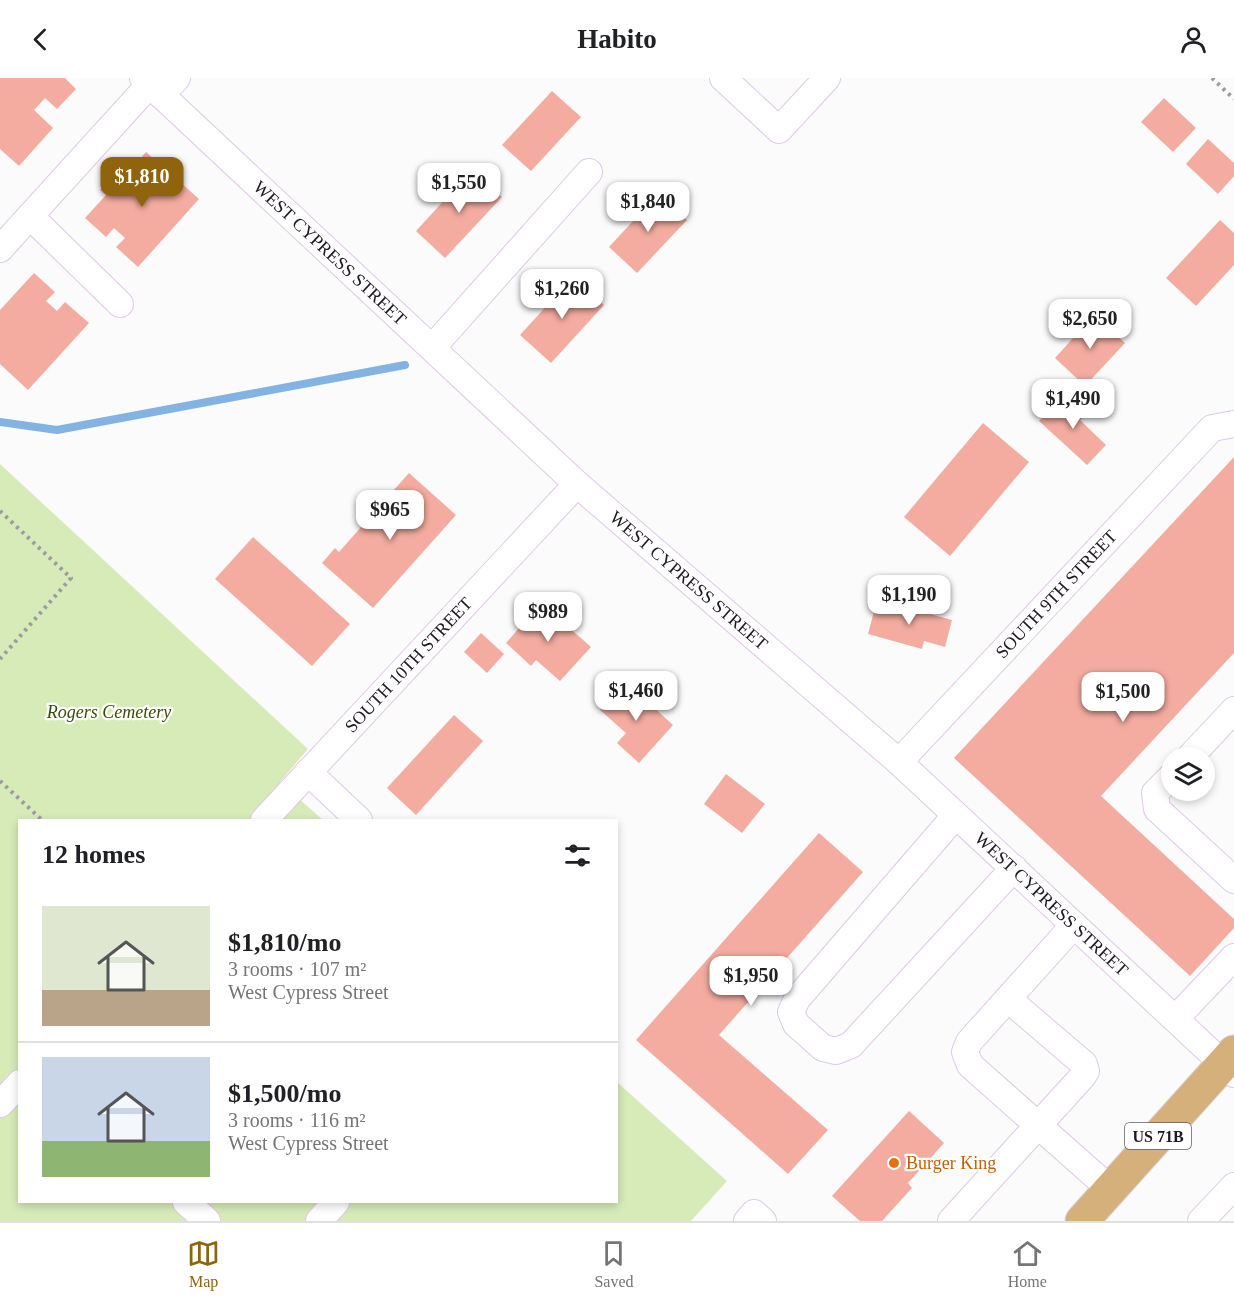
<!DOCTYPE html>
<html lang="en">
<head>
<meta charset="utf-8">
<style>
  :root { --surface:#fff; --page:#f2f2f2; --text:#202124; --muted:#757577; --line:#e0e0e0; --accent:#8f640c }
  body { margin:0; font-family:Georgia,serif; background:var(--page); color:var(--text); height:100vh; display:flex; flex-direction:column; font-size:22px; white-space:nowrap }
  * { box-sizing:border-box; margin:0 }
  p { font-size:20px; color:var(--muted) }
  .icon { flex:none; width:33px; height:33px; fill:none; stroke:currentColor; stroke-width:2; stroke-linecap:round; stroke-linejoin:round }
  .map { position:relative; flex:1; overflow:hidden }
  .sheet { position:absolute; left:18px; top:741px; width:600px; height:384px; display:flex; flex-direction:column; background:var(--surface); border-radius:0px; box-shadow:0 3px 9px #0003 }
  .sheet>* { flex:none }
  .buttons { position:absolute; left:1161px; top:669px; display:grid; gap:12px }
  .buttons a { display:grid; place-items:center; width:54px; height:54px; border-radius:50%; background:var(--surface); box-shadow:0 3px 9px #0003; font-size:30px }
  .price { position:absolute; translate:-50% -51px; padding:0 14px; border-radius:12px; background:#fff; color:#222; font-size:20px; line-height:39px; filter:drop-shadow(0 2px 3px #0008) }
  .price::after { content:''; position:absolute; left:50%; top:36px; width:18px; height:14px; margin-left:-9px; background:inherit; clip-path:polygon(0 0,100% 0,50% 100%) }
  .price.selected { background:var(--accent); color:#fff }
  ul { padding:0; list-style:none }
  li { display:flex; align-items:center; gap:18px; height:150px; padding:0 24px }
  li+li { border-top:2px solid var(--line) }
  li span { display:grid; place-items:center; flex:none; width:168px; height:120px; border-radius:0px; color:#555 }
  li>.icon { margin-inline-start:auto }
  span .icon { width:72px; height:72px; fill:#fffc; stroke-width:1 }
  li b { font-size:26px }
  h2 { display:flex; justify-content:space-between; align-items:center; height:72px; padding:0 24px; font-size:26px }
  header { display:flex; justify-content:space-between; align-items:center; height:78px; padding:0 24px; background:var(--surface); font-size:27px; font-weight:800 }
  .tabs { display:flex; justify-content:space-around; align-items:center; height:84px; border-top:2px solid var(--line); background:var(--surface); font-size:16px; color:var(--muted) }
  .tabs a { display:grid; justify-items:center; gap:3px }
  .tabs .selected { color:var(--accent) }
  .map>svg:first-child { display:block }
</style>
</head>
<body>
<header><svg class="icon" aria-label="back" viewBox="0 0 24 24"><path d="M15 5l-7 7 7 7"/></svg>Habito<svg class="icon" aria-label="person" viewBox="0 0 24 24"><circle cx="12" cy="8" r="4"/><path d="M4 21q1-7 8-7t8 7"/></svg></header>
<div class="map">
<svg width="1234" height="1143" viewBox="0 0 1234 1143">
  <rect width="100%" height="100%" fill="#fbfbfb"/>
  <!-- green -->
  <polygon fill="#d7ebb9" points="0,386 308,671 280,704 323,742 20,742 20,1124 616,1124 617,1004 727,1103 691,1143 0,1143"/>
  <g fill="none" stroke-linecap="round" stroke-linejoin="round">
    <!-- stream -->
    <polyline stroke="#83b3e3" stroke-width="8" points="0,344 57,352 405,287"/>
  </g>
  <!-- building -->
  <g fill="#f4aca0">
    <polygon points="0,0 65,0 76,11 57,31 45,20 34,32 53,50 19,88 0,71"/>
    <polygon points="552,13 581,39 531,93 502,67"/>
    <polygon points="1164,20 1196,50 1173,74 1141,44"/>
    <polygon points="1208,61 1234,85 1234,98 1218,116 1186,86"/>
    <polygon points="146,74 199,121 138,189 116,169 125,160 114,150 106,159 85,140 106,117 100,112 118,93 124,99"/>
    <polygon points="472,92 502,119 445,180 416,153"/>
    <polygon points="658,116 687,142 637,195 609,169"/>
    <polygon points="1220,142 1234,155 1234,187 1196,228 1166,200"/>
    <polygon points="34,195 55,214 46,223 57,233 65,224 89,245 28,312 0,286 0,232"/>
    <polygon points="573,199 604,227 551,285 520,257"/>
    <polygon points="1094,237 1125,265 1085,308 1055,280"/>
    <polygon points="1064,317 1085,337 1080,342 1106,367 1087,387 1039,343"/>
    <polygon points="983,345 1029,384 950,478 904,439"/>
    <polygon points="1234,379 1234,575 1101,718 1234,841 1234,850 1190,898 954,680"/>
    <polygon points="409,395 456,437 373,530 322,485 335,470 339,474"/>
    <polygon points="253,459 350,546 312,588 215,501"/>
    <polygon points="877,522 952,542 945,569 924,563 922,571 868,556"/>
    <polygon points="541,525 591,569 560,603 536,582 531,588 506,565"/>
    <polygon points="481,555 504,576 487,595 464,574"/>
    <polygon points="626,604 673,647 639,685 617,665 626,655 600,632"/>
    <polygon points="454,637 483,663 416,737 387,710"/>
    <polygon points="726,696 765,726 742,755 704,726"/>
    <polygon points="819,755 863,794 719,957 828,1052 788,1096 636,962"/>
    <polygon points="909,1033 944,1065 908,1105 912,1110 882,1143 860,1143 832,1118"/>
  </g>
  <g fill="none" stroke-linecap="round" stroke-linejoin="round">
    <!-- minor casing -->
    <g stroke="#dfc9e7" stroke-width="28">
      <g id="minor">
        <path id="s1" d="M143,0L577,406L899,684L1234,996"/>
        <polyline points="723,0 779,52 827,0"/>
        <polyline points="161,17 177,0"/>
        <polyline points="30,138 120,226"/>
        <polyline points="0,171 150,6"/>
        <polyline points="432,270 589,94"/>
        <polyline points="1189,680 1234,632"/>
        <path id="s2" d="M899,684L1212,350L1234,346"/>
        <polyline points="308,694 359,742"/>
        <polyline points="1172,698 1155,715 1157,731 1234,802"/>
        <polyline points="956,737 797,921 791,934 796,946 823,970 836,973 851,967 1014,790"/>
        <path id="s3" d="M264,742L577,406"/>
        <polyline points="1074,847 969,964 965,974 970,987 1110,1111"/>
        <polyline points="1175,941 1234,879"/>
        <polyline points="0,1026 20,1005"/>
        <polyline points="186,1124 207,1143"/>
        <polyline points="319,1143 336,1124"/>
        <polyline points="747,1143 754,1135 763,1143"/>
        <polyline points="951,1143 1083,998 1086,993 1084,986 1008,921"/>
        <polyline points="1201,1143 1234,1108"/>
      </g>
    </g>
    <!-- major casing -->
    <g stroke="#d7d5d7" stroke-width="35">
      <polyline id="major" points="1082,1143 1234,974"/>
    </g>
    <!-- path -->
    <g stroke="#9e9a9f" stroke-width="4" stroke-dasharray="3 4.5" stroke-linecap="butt">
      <polyline points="1212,0 1234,21"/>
      <polyline points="0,433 71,500 0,581"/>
      <polyline points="0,703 42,742"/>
    </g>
    <!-- minor -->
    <use href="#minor" stroke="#fff" stroke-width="26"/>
    <!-- major -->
    <use href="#major" stroke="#d6b07a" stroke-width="33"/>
  </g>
  <!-- markers -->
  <circle fill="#e8710a" stroke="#fff" stroke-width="2" cx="894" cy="1085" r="6"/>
  <g text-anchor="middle" stroke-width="4.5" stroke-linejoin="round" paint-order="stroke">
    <!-- shield labels -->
    <rect fill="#fff" stroke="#625d64" stroke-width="1.5" x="1125" y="1045" width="66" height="26" rx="4.5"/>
    <g font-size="16" font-weight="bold" fill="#1f1722">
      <text x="1158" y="1064">US 71B</text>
    </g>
    <!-- street labels -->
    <g font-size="18" fill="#1f1722" stroke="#fff">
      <text dy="6" stroke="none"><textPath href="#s1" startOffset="256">WEST CYPRESS STREET</textPath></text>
      <text dy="6" stroke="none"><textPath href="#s1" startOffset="742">WEST CYPRESS STREET</textPath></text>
      <text dy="6" stroke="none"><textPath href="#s2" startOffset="230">SOUTH 9TH STREET</textPath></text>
      <text dy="6" stroke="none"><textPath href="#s3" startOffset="212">SOUTH 10TH STREET</textPath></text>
      <text dy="6" stroke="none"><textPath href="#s1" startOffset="1228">WEST CYPRESS STREET</textPath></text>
    </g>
    <!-- park labels -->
    <g font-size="18" font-style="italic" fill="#394d08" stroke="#fff">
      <text x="109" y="640">Rogers Cemetery</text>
    </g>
    <!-- food labels -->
    <g font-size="18" fill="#c56008" stroke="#fff" text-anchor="start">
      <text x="906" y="1091">Burger King</text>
    </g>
  </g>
</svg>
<div class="buttons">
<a><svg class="icon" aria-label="layers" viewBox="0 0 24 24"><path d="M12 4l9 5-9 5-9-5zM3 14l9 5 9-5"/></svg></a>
</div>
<b class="price selected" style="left:142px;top:130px">$1,810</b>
<b class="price" style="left:459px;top:136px">$1,550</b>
<b class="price" style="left:648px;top:155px">$1,840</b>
<b class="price" style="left:562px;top:242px">$1,260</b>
<b class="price" style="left:1090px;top:272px">$2,650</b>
<b class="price" style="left:1073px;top:352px">$1,490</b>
<b class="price" style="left:390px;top:463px">$965</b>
<b class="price" style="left:909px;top:548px">$1,190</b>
<b class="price" style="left:548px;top:565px">$989</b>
<b class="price" style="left:636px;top:644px">$1,460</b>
<b class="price" style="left:1123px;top:645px">$1,500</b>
<b class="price" style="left:751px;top:929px">$1,950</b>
<section class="sheet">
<h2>12 homes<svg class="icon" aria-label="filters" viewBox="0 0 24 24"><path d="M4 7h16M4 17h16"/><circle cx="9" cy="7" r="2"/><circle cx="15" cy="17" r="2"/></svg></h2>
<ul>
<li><span style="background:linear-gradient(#dfe7d0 70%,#b9a48a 0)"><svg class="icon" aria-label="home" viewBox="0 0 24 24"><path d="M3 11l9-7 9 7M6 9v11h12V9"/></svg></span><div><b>$1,810/mo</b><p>3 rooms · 107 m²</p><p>West Cypress Street</p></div></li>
<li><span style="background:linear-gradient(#c9d6e8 70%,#8fb573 0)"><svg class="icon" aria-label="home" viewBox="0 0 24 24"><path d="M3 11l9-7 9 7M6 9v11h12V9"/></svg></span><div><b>$1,500/mo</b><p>3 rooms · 116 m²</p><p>West Cypress Street</p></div></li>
</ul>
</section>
</div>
<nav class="tabs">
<a class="selected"><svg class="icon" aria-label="map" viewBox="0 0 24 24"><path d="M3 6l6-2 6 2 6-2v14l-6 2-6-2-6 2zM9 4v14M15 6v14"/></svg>Map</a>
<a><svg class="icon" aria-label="saved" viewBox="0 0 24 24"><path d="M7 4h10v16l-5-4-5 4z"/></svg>Saved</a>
<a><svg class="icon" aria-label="home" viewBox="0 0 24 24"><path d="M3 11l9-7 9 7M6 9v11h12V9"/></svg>Home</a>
</nav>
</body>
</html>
